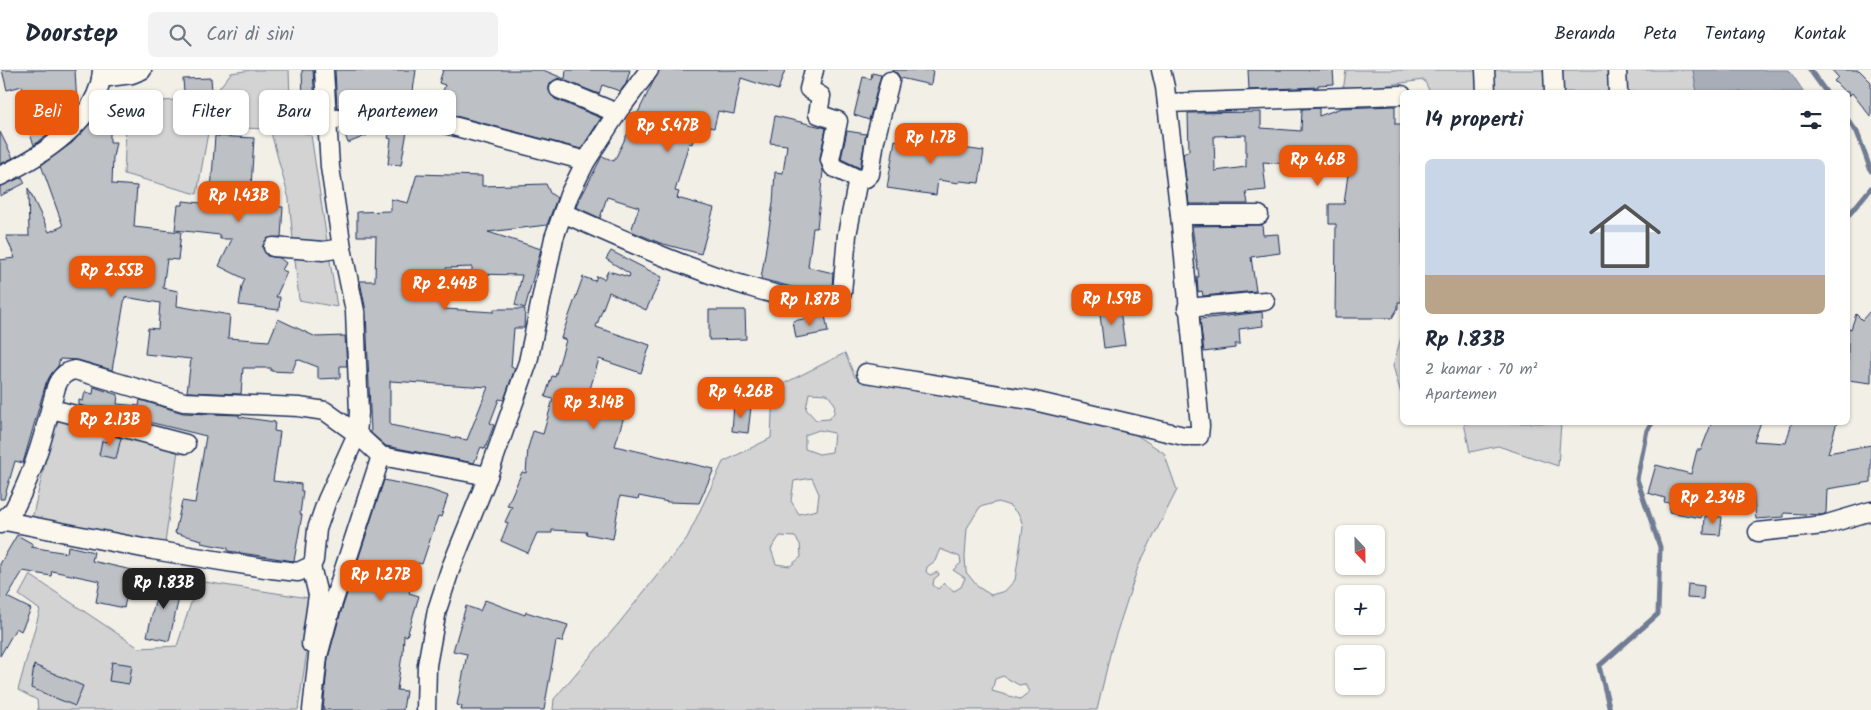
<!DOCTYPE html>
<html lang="id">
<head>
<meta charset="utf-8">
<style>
  :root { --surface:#fff; --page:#f2f2f3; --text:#1f2937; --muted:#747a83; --line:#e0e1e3; --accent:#ea580c }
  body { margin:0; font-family:Kalam,sans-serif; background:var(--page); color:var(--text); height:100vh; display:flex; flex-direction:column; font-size:19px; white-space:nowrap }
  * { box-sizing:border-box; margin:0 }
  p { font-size:16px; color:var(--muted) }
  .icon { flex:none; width:28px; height:28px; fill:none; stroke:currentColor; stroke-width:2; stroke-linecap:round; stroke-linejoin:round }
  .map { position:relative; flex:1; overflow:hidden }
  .drawer { position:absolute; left:1400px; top:20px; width:450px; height:335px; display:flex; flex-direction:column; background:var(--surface); border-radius:8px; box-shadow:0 1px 4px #0004 }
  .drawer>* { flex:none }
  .hud { position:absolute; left:15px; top:20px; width:475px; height:45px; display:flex; gap:10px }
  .needle { width:32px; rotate:158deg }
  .fabs { position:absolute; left:1335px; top:455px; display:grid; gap:10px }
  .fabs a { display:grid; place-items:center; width:50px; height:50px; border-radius:8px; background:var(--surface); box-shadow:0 1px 4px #0004; font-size:25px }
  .price { position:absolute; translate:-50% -42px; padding:0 11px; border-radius:10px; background:var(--accent); color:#fff; font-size:16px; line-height:32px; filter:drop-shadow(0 1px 2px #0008) }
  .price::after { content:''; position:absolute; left:50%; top:30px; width:15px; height:11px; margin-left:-8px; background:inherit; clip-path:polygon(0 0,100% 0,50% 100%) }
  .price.selected { background:#222; color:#fff }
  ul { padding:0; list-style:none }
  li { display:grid; align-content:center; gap:10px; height:265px; padding:0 25px }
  li span { display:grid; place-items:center; height:155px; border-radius:8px; color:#555 }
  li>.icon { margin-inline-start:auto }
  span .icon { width:90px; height:90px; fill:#fffc; stroke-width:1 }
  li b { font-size:21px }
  h2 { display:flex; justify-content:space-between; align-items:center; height:60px; padding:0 25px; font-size:21px }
  .tag { padding:0 18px; border-radius:8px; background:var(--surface); box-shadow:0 1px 4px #0004; font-size:18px; line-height:45px }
  .tag.selected { background:var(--accent); color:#fff }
  header { display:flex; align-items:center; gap:30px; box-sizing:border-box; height:70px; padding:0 25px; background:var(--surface); border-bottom:1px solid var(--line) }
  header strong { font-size:24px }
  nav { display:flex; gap:28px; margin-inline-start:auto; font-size:18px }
  .search { width:350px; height:45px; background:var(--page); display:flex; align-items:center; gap:12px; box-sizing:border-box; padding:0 18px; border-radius:8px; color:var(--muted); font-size:19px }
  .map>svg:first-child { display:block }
</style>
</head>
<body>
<header>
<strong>Doorstep</strong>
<div class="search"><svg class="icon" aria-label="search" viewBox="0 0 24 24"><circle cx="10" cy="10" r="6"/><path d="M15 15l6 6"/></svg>Cari di sini</div>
<nav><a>Beranda</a><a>Peta</a><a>Tentang</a><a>Kontak</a></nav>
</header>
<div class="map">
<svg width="1871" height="640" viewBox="0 0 1871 640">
  <rect width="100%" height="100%" fill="#f2efe6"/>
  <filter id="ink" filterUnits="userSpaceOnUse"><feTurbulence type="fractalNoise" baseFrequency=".02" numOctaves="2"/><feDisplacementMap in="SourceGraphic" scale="10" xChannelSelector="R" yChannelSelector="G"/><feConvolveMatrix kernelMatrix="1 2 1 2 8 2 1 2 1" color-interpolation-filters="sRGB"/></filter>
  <g filter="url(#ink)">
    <!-- green -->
    <g fill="#d2d3d2" stroke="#768198" fill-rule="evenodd">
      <polygon points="251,0 289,0 291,59 311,65 337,237 299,230 289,129 270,59 209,57 197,124 124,104 126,56 152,50 163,31 212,27 231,3"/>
      <polygon points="1346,0 1693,0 1697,22 1430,22 1424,10 1343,21"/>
      <polygon points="1402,264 1402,327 1393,296"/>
      <path d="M845,283L855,307L980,326L1123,356L1164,383L1177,420L1138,497L1111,580L1097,640H553L554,629L619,553L687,468L723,392L771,368L773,319ZM809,323L827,324L835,334L834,343L829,349L816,350L806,339ZM819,360L834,363L832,382L819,384L805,379V365ZM812,408L819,424L817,440L799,444L791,431L794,411ZM998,432L1010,436L1020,446L1023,457L1015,510L1005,521L991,525L978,517L966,502L965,486L967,458L980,437ZM780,466L795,467L800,474L801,487L790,496L776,494L771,479ZM940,479L960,487L961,493L953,500L965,508L961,517L954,521L944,513L938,519L933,515L934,509L939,505L938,502L930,505L926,502L927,497L935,491ZM1003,606L1019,615L1025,614L1029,622L1020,629L992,621L995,609Z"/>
      <polygon points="56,346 179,373 165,473 31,453"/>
      <polygon points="1464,353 1561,353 1558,396 1498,376 1470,382"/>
      <polygon points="30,505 139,578 177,576 198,511 315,529 298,640 38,640 37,630 18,620 40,540 19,525"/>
    </g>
    <!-- water -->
    <polygon fill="#a9adb7" stroke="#707b93" points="1693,0 1789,0 1804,22 1697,22"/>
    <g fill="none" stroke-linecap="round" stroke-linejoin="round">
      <!-- stream -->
      <g stroke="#707b93" stroke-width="5">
        <polyline points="1810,0 1826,22"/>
        <polyline points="1848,50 1857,62 1871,101"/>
        <polyline points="1848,146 1871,118"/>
        <polyline points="1610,640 1599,596 1658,544 1660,477 1637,409 1647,360 1653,352"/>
      </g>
    </g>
    <!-- building -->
    <g fill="#bdc0c4" stroke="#1b2f5e" fill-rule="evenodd">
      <polygon points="2,0 75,0 77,36 58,57 34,75 30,64 33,63 22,16 7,20"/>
      <polygon points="302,0 313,0 316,54 305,54 305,28 303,29"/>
      <polygon points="335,0 416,0 411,35 378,31 337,38"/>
      <polygon points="443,0 543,0 565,9 566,0 630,0 626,14 620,21 602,15 599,24 558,8 549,15 549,21 555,29 601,48 581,79 437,41 445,15 439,13"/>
      <polygon points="659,0 785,0 778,20 741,8 734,44 718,41 714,58 698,54 692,74 689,73 675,121 679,122 677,128 714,138 701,184 660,173 631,161 639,137 607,127 600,148 576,137 602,86 614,91"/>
      <polygon points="891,0 933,0 931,15 900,8 897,3"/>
      <polygon points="1248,0 1333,0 1334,14 1318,15 1318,17 1249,20"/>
      <polygon points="1832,0 1859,0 1871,12 1871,47 1852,23 1849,26 1848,22 1845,22 1834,11 1838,7"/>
      <polygon points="872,3 881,5 869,50 854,45 863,7 871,9"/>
      <polygon points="211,8 212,21 184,22 183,9"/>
      <polygon points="122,30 149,32 148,45 121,43"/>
      <path d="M1395,36V54H1402V232H1398V238L1392,248H1335L1336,154H1329V134H1344L1348,104H1300V95L1263,92L1266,120L1246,122L1248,134H1189L1183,84L1189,81L1188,43L1261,42V58L1301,61L1302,39L1319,38V46L1341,38ZM1246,65V97L1215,101L1214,66Z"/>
      <polygon points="96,46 110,47 110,72 116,72 113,87 112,114 137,116 134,157 181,162 178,190 167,189 163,218 178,221 177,236 230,245 228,268 269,271 278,249 316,267 345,266 347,296 340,296 340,308 318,309 318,297 297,289 292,302 271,301 271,298 243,298 241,324 187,322 191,289 145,284 148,258 158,259 160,233 125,227 112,300 78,290 60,289 58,296 46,313 23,393 15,391 4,429 0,429 0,190 15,188 6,166 29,166 28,118 49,162 63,156 41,95 72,73"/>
      <polygon points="775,46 826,58 820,88 823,101 817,158 813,158 808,197 833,203 832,218 827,222 796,218 761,209 773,133 775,102 783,103 787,75 770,73"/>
      <polygon points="392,53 408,56 401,95 388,94 391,69 388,68"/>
      <polygon points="364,55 368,65 348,73 343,59"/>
      <polygon points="847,61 866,64 860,98 841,89"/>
      <polygon points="0,62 13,88 0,94"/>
      <polygon points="900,65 947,73 947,76 984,81 979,113 960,111 959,113 938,110 936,125 887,118 895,70 899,71"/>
      <polygon points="215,66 254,68 250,134 283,137 281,167 268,168 262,177 267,186 280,188 286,193 282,200 287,202 276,227 280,227 279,240 239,235 242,216 245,209 219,196 232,169 220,169 220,165 175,160 178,135 183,135 183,131 210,134"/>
      <path d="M417,104L482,106V116L546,114L550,123L557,128L547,155L488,162L541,179L525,238L515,235L522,205L472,204V197L446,198L445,239L494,242V239H525L524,258H514L511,297L515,298L504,330L499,329L490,353L494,355L485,379L481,377L474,393L386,376L371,363L366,241L360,211H375L376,166H357V142L391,141V129L408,133ZM390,311L488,317L467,370L390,355Z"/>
      <polygon points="22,107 25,113 0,126 0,117"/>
      <polygon points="1262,155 1263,165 1278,164 1280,183 1251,187 1256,221 1203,226 1202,221 1198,222 1197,207 1199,207 1192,156"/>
      <polygon points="611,181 662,207 646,240 609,222 596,257 650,275 641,303 599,289 590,319 629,330 615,376 714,399 699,433 668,432 639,426 638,429 620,426 613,469 586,464 587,462 552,460 552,463 537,463 528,483 501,471 508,453 505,452 512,437 507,436 522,402 526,403 528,378 533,361 543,364 553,329 545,327 552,306 555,307 566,270 561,268 583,207 595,211 597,206 604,209 608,201 629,207 630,204 606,189"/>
      <polygon points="1119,233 1125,275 1104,278 1099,236"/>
      <polygon points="709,240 745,240 746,269 709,270"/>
      <polygon points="1871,240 1871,313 1848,310 1848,258 1851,259 1856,244 1862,250"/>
      <polygon points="1262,242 1263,256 1239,259 1240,274 1235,274 1235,278 1204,282 1200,249"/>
      <polygon points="825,245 828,262 796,268 793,251"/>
      <polygon points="94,317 118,325 117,334 139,336 140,330 183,343 239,345 239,347 275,352 274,361 280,362 273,411 301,414 301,421 303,421 300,444 302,445 294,491 228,481 228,478 201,473 202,470 175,463 182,431 195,433 206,366 79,335 79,330 83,331 85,322 93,324"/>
      <polygon points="734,335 751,337 748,363 732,361"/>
      <polygon points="1712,352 1761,352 1754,371 1786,373 1792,352 1837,352 1828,383 1871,375 1871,412 1827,419 1826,443 1822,445 1784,443 1784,447 1756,449 1753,421 1714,414 1701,448 1669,442 1670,433 1664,432 1665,428 1648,423 1656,395 1691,404 1697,380 1701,380"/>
      <polygon points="110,365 121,368 116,389 99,385 102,371 108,372"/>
      <polygon points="384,410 431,420 448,426 441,447 438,446 422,494 418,493 409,523 419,526 407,566 404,565 403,585 402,585 397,620 406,621 403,640 323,640 328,588 340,545"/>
      <polygon points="1705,446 1722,447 1720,465 1704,464"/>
      <polygon points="17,465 33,474 31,477 67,483 68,476 94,482 92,491 132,500 124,538 96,532 100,511 52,501 51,506 23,501 7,527 31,539 21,561 16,558 0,586 0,494"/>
      <polygon points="160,510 182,515 169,571 147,566"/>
      <polygon points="1688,514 1704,516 1703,529 1687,528"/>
      <polygon points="485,530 525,545 526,542 568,555 562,572 556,571 544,640 461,640 462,636 457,635 467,584 453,581 466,536 480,541"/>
      <polygon points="112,592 132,595 129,614 109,611"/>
      <polygon points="34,595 83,616 75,636 31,618"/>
    </g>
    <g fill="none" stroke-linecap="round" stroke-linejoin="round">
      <!-- street casing -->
      <g stroke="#1b2f5e" stroke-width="21">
        <g id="street">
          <polyline points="814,0 809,19 821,26 818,44 838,51 830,90 833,97 858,109 866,108 870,104 875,70 890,11"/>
          <polyline points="1485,0 1486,22"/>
          <polyline points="1553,0 1554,22"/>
          <polyline points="1617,0 1618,22"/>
          <polyline points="101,8 132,4 142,0"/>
          <polyline points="559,19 617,43"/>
          <polyline points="1167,33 1402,25"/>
          <polyline points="326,51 380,41 415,46 586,91"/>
          <path d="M0,106C40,87 100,50 102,0"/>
          <path d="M563,143C626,171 690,200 756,219C781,226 806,233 831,233L842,223L847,165L858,109"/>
          <polyline points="1180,145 1259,145"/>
          <polyline points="273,177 323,181 342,178"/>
          <polyline points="1187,238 1265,231"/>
          <polyline points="866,303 1030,330 1184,366 1199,366 1200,356 1180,145 1165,17 1161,0"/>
          <polyline points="52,339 186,374"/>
          <polyline points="0,450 153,480 271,499 298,502 311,496 314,490 317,459 327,430 357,364 359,343 355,241 342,178 330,97 324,0"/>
          <path d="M0,454C4,447 12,444 15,437C35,400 46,357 56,317C59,308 66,301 75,300L184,332L299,337L325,341L357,364L381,386L488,406"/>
          <polyline points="1758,462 1824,455 1871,441"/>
          <polyline points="311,496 318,525 311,574"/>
          <polyline points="312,640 318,586 330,542 381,386"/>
          <polyline points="426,640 427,595 437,540 450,500 488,406 528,292 554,168 569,125 586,91 617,43 649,0"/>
        </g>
      </g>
      <!-- street -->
      <use href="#street" stroke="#fbf7ec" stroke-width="18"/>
    </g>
  </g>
</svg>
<div class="fabs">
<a><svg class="needle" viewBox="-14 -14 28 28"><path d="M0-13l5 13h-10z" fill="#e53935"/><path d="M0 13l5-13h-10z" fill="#747a83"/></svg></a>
<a>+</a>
<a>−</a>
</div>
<b class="price" style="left:668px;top:83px">Rp 5.47B</b>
<b class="price" style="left:931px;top:95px">Rp 1.7B</b>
<b class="price" style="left:1318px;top:117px">Rp 4.6B</b>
<b class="price" style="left:239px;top:153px">Rp 1.43B</b>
<b class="price" style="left:112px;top:228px">Rp 2.55B</b>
<b class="price" style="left:445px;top:241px">Rp 2.44B</b>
<b class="price" style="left:1112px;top:256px">Rp 1.59B</b>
<b class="price" style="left:810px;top:257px">Rp 1.87B</b>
<b class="price" style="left:741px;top:349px">Rp 4.26B</b>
<b class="price" style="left:594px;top:360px">Rp 3.14B</b>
<b class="price" style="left:110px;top:377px">Rp 2.13B</b>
<b class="price" style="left:1713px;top:455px">Rp 2.34B</b>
<b class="price" style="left:381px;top:532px">Rp 1.27B</b>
<b class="price selected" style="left:164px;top:540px">Rp 1.83B</b>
<div class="hud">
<a class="tag selected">Beli</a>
<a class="tag">Sewa</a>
<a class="tag">Filter</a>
<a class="tag">Baru</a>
<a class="tag">Apartemen</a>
</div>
<section class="drawer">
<h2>14 properti<svg class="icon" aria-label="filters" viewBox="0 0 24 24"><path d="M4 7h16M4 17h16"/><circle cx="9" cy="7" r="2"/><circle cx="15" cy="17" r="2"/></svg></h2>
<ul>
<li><span style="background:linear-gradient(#c9d6e8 75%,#b9a48a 0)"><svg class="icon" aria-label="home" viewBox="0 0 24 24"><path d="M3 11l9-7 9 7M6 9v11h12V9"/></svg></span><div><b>Rp 1.83B</b><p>2 kamar · 70 m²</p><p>Apartemen</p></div></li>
</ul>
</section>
</div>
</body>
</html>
